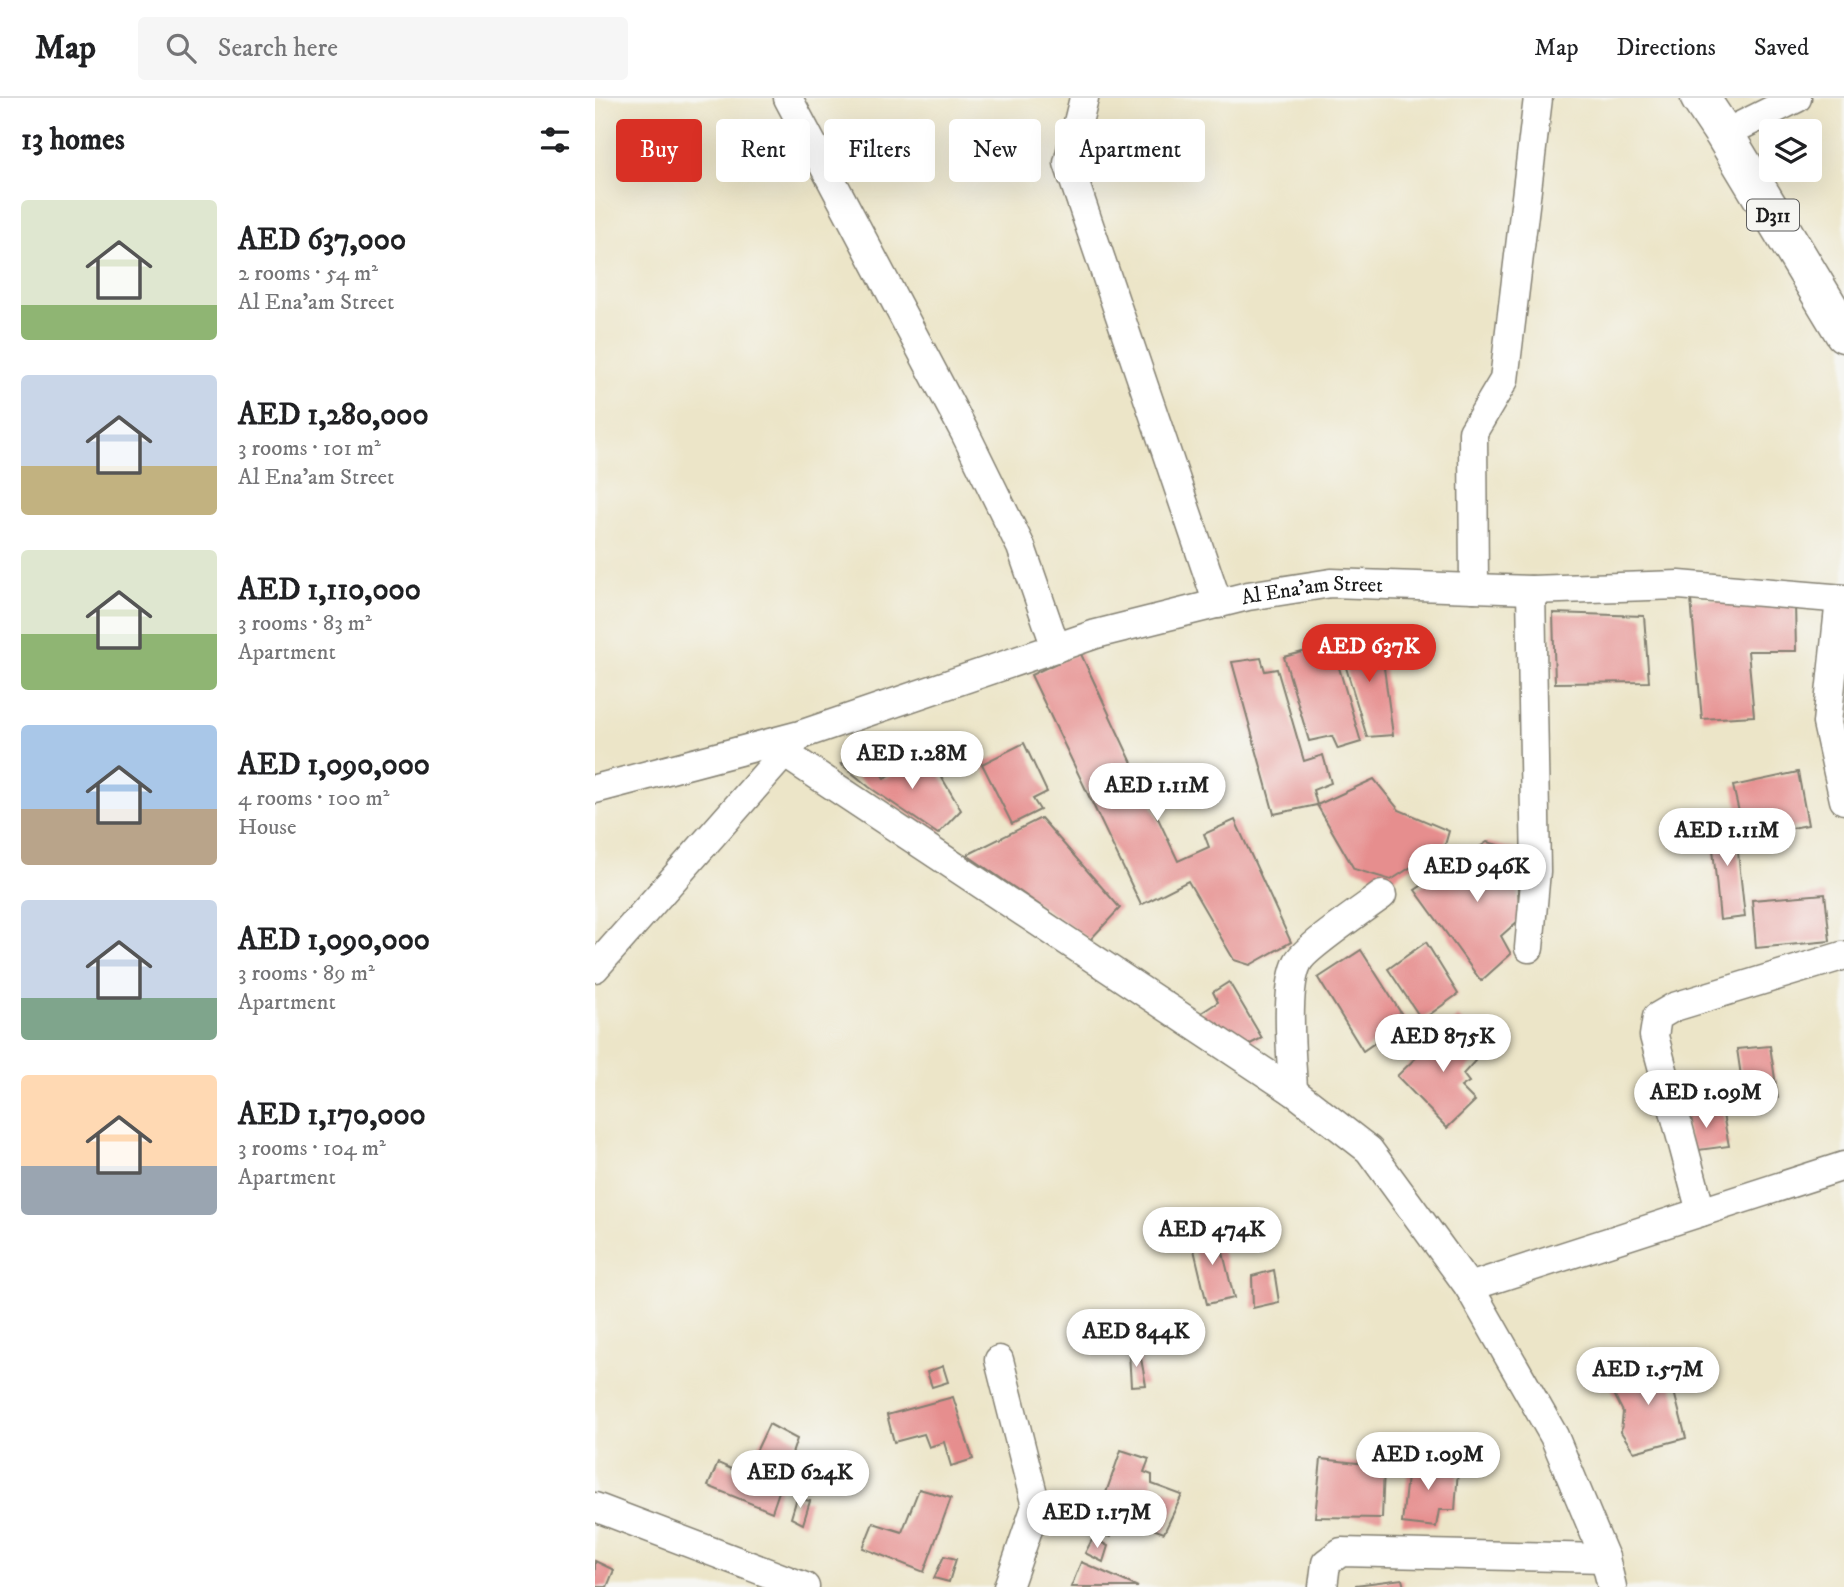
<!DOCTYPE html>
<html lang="en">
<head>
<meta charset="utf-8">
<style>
  :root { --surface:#fff; --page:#f6f6f6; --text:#202124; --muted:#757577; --line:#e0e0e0; --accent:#d93025 }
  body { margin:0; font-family:"IM FELL DW Pica",serif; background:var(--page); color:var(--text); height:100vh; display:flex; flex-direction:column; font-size:26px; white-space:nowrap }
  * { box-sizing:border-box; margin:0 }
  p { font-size:23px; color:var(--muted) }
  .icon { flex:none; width:38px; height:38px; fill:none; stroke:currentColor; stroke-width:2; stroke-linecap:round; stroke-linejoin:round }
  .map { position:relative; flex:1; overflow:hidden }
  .panel { display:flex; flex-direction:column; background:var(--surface); width:595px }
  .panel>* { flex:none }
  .banner { position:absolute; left:21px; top:21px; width:665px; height:63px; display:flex; gap:14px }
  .controls { position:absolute; left:1164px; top:21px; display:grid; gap:14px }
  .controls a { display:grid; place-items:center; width:63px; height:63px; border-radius:7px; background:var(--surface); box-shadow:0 7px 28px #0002; font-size:35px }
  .price { position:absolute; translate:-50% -60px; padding:0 16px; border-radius:24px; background:#fff; color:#222; font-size:23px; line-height:46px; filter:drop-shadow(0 2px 4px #0008) }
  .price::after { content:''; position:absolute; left:50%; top:42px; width:21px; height:16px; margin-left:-10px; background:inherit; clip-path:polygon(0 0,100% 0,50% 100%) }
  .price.active { background:var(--accent); color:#fff }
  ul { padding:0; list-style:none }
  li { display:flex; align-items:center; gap:21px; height:175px; padding:0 21px }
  li span { display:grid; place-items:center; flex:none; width:196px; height:140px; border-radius:7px; color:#555 }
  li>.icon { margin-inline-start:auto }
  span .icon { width:84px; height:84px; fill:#fffc; stroke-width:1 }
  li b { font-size:30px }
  h2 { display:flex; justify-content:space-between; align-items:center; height:84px; padding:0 21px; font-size:30px }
  .chip { padding:0 24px; border-radius:7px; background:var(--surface); box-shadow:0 7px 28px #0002; font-size:24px; line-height:63px }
  .chip.active { background:var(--accent); color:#fff }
  header { display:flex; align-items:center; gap:42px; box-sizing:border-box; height:98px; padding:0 35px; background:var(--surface); border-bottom:2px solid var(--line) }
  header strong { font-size:33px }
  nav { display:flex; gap:38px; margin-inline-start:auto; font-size:24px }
  .search { width:490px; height:63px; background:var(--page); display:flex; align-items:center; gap:18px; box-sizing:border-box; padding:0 24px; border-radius:7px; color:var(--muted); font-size:26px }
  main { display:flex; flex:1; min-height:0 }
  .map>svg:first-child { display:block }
</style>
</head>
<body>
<header>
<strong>Map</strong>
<div class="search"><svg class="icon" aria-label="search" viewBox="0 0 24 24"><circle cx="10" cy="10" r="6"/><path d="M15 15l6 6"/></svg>Search here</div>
<nav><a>Map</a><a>Directions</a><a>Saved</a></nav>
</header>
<main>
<section class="panel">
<h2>13 homes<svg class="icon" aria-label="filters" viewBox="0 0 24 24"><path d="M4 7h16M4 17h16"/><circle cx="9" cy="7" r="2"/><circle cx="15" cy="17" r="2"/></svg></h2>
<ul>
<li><span style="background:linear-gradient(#dfe7d0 75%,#8fb573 0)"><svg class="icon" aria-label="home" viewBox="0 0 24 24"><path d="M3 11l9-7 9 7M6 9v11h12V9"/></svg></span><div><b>AED 637,000</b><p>2 rooms · 54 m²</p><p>Al Ena'am Street</p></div></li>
<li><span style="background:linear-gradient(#c9d6e8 65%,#c2b280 0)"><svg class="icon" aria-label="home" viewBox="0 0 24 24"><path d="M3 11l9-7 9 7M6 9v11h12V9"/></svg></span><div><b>AED 1,280,000</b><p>3 rooms · 101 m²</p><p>Al Ena'am Street</p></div></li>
<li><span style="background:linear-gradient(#dfe7d0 60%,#8fb573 0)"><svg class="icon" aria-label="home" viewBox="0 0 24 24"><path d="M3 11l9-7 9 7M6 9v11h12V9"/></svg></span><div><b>AED 1,110,000</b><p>3 rooms · 83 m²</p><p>Apartment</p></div></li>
<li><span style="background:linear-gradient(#a9c7e8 60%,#b9a48a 0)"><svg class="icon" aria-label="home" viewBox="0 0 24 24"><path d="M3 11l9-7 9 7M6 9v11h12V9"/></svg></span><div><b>AED 1,090,000</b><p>4 rooms · 100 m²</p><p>House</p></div></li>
<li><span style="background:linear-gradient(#c9d6e8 70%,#7fa58c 0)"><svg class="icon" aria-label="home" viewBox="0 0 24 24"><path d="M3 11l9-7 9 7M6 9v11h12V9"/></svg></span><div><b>AED 1,090,000</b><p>3 rooms · 89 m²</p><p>Apartment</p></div></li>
<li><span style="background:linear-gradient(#ffd9b3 65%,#9aa5b1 0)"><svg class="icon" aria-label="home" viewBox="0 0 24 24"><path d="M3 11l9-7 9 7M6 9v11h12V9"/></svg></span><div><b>AED 1,170,000</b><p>3 rooms · 104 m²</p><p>Apartment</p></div></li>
</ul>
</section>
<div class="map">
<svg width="1249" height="1489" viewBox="0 0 1249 1489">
  <rect width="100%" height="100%" fill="#f6f6f2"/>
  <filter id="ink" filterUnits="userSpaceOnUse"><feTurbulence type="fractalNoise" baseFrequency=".0143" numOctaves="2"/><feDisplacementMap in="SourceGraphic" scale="14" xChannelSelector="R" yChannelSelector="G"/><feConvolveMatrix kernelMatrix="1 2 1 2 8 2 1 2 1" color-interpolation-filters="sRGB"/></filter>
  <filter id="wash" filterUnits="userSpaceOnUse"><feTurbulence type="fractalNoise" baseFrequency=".00686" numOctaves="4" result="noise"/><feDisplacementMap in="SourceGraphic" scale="28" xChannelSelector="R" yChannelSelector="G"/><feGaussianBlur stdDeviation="1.57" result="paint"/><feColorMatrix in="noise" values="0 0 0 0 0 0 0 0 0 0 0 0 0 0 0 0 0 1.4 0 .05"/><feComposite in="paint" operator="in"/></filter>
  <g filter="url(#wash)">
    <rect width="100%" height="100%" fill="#ece5c8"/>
    <g id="blocks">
      <!-- building -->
      <g fill="#e68e8e">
        <polygon points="1096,502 1149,502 1200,505 1201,553 1153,553 1159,618 1107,621"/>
        <polygon points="958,515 1049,518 1054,584 960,585"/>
        <polygon points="785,540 798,637 772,639 743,543"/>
        <polygon points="737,546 766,644 743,651 737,638 714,643 689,559"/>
        <polygon points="485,554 583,763 614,749 609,736 640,722 696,844 655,867 639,862 593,783 546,807 436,577"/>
        <polygon points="666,560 670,573 682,571 709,663 728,657 736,685 718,692 722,707 779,681 804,712 854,733 850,747 796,782 759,771 722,707 679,716 637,564"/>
        <polygon points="429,645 452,694 438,701 445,712 417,726 387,666"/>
        <polygon points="275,658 289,680 334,658 366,712 343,736 274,689 246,666"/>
        <polygon points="1203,674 1213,727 1165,736 1160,713 1144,714 1138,688"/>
        <polygon points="1139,717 1150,819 1125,822 1115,720"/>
        <polygon points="446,720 525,810 495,842 372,757"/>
        <polygon points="892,744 922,752 924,822 906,838 916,856 886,883 820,792"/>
        <polygon points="1230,796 1235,843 1161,850 1157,802"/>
        <polygon points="831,844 863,896 827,922 793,871"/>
        <polygon points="766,852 811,923 768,953 723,880"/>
        <polygon points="634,884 667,940 647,950 603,917 623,904 618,894"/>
        <polygon points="863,919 881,940 871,952 880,963 868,976 874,984 866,989 880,1003 852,1030 802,978"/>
        <polygon points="1175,948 1183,1000 1150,1005 1142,951"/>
        <polygon points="1127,1011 1134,1048 1096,1053 1088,1016"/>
        <polygon points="622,1130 639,1200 612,1206 596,1139"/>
        <polygon points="679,1172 684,1204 658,1210 657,1178"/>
        <polygon points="544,1250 551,1287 536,1288 534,1254"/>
        <polygon points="1071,1263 1091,1340 1039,1354 1026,1334 1028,1314 1016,1290 1019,1278"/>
        <polygon points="348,1268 353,1284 337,1289 332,1274"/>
        <polygon points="358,1299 378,1361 356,1368 349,1344 334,1349 329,1336 299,1344 292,1317"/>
        <polygon points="174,1326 202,1341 177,1414 113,1388 123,1365 150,1377"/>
        <polygon points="526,1352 554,1361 549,1374 557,1377 557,1386 587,1397 569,1435 505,1412"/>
        <polygon points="844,1358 843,1373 863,1372 860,1412 844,1412 841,1429 807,1425 812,1378 817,1359"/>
        <polygon points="726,1361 789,1368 787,1420 720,1419"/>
        <polygon points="324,1391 356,1400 329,1474 268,1450 278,1425 307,1434"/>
        <polygon points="202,1400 215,1403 208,1426 196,1420"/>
        <polygon points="502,1421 520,1427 515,1439 497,1432"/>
        <polygon points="498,1440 513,1448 508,1464 490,1455"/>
        <polygon points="349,1458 361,1461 354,1484 339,1480"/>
        <polygon points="0,1463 19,1472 12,1489 0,1489"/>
        <polygon points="486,1464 543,1489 476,1489"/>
        <polygon points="807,1481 809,1489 761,1489 761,1487"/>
      </g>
    </g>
  </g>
  <g filter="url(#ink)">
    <use href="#blocks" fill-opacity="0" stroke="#848072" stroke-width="2"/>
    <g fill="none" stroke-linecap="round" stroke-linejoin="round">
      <!-- minor casing -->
      <g stroke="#848072" stroke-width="31">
        <g id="minor">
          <polyline points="193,0 370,335 426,449 461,550"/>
          <polyline points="489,0 473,65 623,506"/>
          <polyline points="1129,36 1202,0"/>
          <polyline points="879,490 878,334 909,282 943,0"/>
          <polyline points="1245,501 1232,625 1249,702"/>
          <polyline points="189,655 698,993 774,1052 874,1189 959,1338 1010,1460 1017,1489"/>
          <path id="s1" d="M0,691L205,637L501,536L653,498L736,485L936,492L1084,487L1249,501"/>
          <polyline points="934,850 941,773 936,492"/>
          <polyline points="0,870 201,642"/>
          <path d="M698,993C697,961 689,891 703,864C710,850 771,809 787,797"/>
          <polyline points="1106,1114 1059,938 1062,919 1079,909 1247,858"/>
          <polyline points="874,1189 1249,1068"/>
          <polyline points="404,1262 441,1408 413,1489"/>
          <polyline points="0,1409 210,1489"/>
          <polyline points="728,1489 731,1465 746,1454 1010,1460"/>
        </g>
      </g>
      <!-- primary casing -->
      <g stroke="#848072" stroke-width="41">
        <polyline id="primary" points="1105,0 1129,36 1249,235"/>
      </g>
      <!-- minor -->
      <use href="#minor" stroke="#fff" stroke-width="28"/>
      <!-- primary -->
      <use href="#primary" stroke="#fff" stroke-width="38"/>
    </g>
  </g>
  <g text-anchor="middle" stroke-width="6" stroke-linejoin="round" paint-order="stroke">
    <!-- shield labels -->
    <rect fill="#f6f6f2" stroke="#5d5d5c" stroke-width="2" x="1152" y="101.5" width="52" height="31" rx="5"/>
    <g font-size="19" font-weight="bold" fill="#1c1c1c">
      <text x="1178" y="124">D311</text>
    </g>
    <!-- street labels -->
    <g font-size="21" fill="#1c1c1c" stroke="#f6f6f2">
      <text dy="7" stroke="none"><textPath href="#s1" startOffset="746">Al Ena'am Street</textPath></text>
    </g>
  </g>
</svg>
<div class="controls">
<a><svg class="icon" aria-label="layers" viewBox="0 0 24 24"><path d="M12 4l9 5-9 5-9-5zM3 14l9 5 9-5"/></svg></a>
</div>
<b class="price active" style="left:774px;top:586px">AED 637K</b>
<b class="price" style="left:317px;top:693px">AED 1.28M</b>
<b class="price" style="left:562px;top:725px">AED 1.11M</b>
<b class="price" style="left:1132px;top:770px">AED 1.11M</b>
<b class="price" style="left:882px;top:806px">AED 946K</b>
<b class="price" style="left:848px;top:976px">AED 875K</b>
<b class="price" style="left:1111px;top:1032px">AED 1.09M</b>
<b class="price" style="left:617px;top:1169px">AED 474K</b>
<b class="price" style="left:541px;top:1271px">AED 844K</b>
<b class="price" style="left:1053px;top:1309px">AED 1.57M</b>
<b class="price" style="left:833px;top:1394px">AED 1.09M</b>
<b class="price" style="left:205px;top:1412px">AED 624K</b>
<b class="price" style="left:502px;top:1452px">AED 1.17M</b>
<div class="banner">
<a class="chip active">Buy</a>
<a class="chip">Rent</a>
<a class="chip">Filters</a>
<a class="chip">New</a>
<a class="chip">Apartment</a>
</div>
</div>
</main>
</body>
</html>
